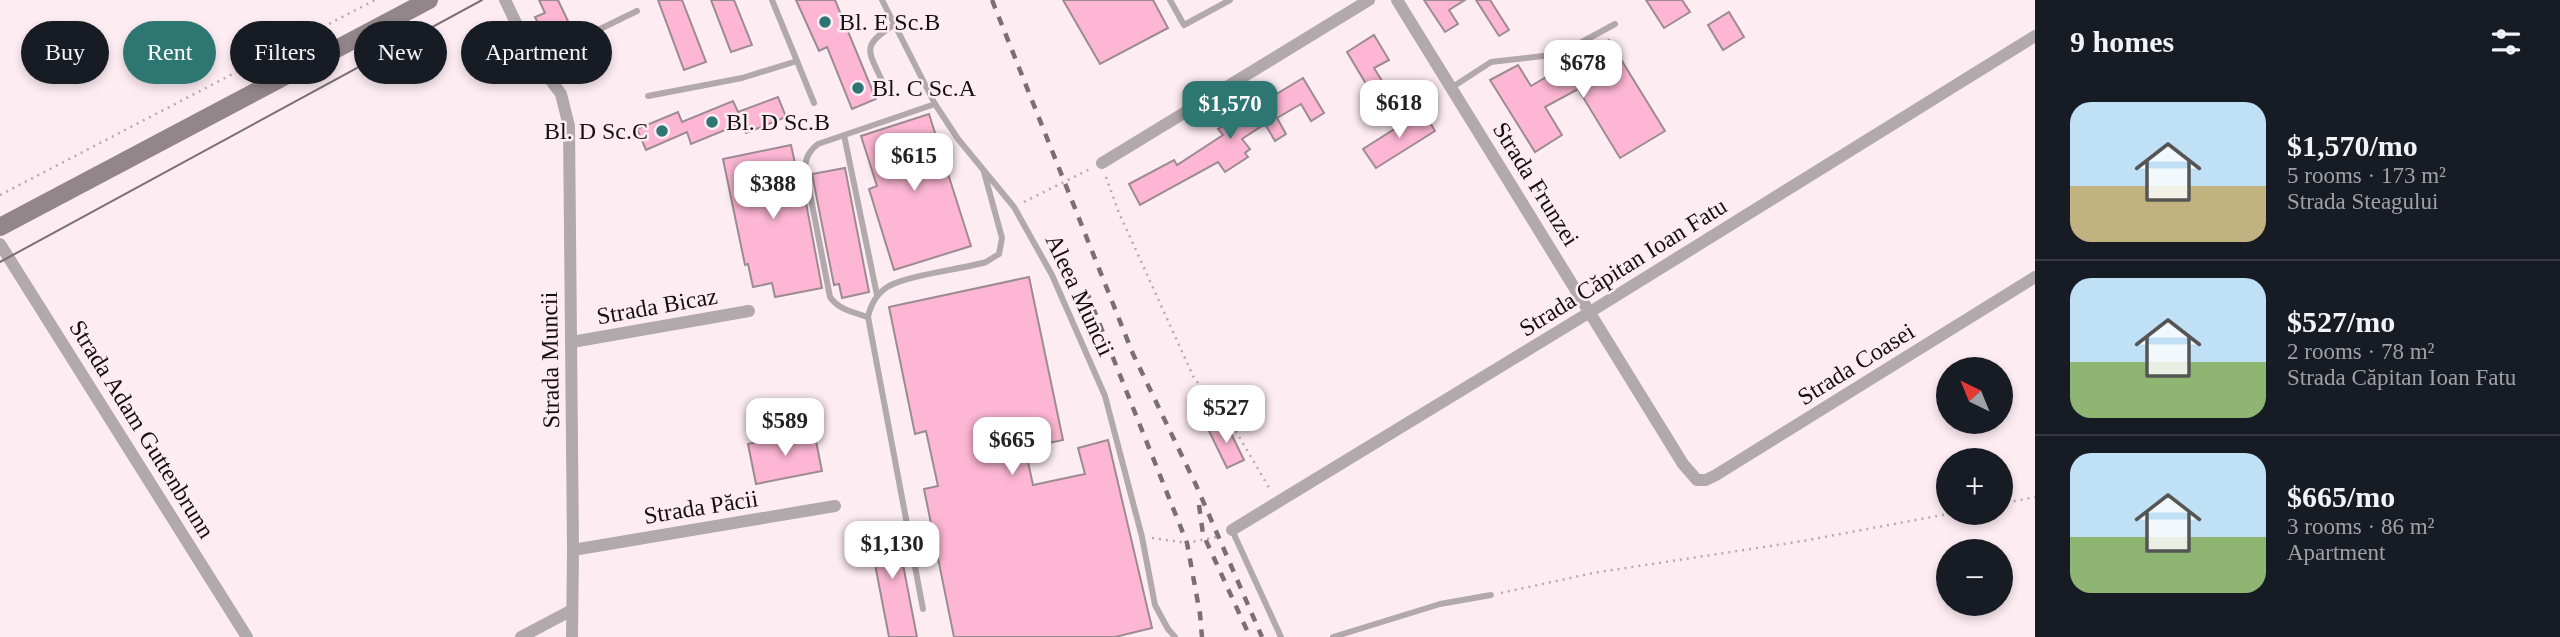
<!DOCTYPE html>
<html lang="en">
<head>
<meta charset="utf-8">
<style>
  :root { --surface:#171b24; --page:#20242c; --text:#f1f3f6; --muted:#9ea1a6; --line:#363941; --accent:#2d7672 }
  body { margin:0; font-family:Georgia,serif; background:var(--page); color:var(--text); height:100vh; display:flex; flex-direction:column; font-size:26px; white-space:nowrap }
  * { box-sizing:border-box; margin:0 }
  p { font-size:23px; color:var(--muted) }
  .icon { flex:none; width:38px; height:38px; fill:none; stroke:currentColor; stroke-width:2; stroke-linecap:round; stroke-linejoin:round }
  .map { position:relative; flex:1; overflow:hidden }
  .details { display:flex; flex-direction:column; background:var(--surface); width:525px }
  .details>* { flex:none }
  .guide { position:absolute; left:21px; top:21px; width:665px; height:63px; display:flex; gap:14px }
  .needle { width:46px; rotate:317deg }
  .controls { position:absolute; left:1936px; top:357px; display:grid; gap:14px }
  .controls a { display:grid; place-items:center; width:77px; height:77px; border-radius:50%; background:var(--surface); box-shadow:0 4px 10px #0003; font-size:35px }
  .price { position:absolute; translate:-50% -60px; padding:0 16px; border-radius:14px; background:#fff; color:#222; font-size:23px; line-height:46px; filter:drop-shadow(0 2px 4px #0008) }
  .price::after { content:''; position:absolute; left:50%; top:42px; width:21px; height:16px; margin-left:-10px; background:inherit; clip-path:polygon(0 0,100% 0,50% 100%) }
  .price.active { background:var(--accent); color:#fff }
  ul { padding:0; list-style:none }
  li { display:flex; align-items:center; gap:21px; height:175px; padding:0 35px }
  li+li { border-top:2px solid var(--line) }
  li span { display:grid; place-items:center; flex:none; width:196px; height:140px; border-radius:21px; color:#555 }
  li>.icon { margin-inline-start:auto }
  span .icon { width:84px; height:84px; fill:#fffc; stroke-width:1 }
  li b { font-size:30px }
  h2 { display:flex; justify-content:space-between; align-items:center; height:84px; padding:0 35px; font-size:30px }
  .pill { padding:0 24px; border-radius:32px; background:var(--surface); box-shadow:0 4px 10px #0003; font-size:24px; line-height:63px }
  .pill.active { background:var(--accent); color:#fff }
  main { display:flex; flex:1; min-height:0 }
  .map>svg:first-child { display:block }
</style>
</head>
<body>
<main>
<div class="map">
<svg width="2035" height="637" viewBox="0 0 2035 637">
  <rect width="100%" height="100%" fill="#fdedf3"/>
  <!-- building -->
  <g fill="#fdb6d3" stroke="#9c8b91" stroke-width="2">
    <polygon points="539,0 558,0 576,38 572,39 576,49 554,58 551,51 547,52 535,26 539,25 535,17 545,13"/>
    <polygon points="658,0 682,0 706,62 684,70"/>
    <polygon points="711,0 734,0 752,45 731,52"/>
    <polygon points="796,0 835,0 876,99 852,109 827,47 819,51"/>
    <polygon points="1063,0 1153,0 1168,28 1100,64"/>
    <polygon points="1424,0 1465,0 1449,10 1458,24 1445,32"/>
    <polygon points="1476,0 1490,0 1509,30 1499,36"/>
    <polygon points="1646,0 1682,0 1690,12 1664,28"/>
    <polygon points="1729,12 1744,37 1723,50 1708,25"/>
    <polygon points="1374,35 1389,60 1374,68 1387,89 1374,97 1347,52"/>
    <polygon points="1609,40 1665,131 1620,158 1578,89 1545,107 1562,135 1535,152 1490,80 1518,65 1531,86"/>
    <polygon points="1303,78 1324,113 1311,121 1301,104 1277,118 1286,134 1275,141 1265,124 1242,139 1250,149 1245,153 1248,157 1225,172 1218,162 1140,205 1129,184 1174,160 1177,165 1223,135 1218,129"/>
    <polygon points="778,97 786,117 746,133 742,123 691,144 687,132 646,150 637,129 678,112 682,122 733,101 738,112"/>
    <polygon points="1423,111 1435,131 1376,168 1363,149"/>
    <polygon points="929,114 971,246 894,270 869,189 877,186 861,136"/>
    <polygon points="791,145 798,177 801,176 822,288 775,297 772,283 753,287 748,264 745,265 723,159"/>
    <polygon points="845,168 869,292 842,298 839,284 834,285 812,174"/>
    <polygon points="1029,277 1063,440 1025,448 1033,485 1085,474 1078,448 1108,440 1152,628 1115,637 954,637 924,489 938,486 926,431 915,434 889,307"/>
    <polygon points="1225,421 1244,460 1227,468 1208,429"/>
    <polygon points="814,431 822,471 756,484 748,444"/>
    <polygon points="895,523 917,637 889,637 868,528"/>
  </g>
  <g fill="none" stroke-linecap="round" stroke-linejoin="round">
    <!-- path -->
    <g stroke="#b7aaaf" stroke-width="2.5" stroke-dasharray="2 5" stroke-linecap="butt">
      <polyline points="1106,177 1119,213 1194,378 1234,428 1271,491"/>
      <polyline points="0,195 375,0"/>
      <polyline points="1024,202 1090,169"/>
      <polyline points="2000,504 2035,497"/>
      <polyline points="1152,538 1187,543 1221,536"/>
      <polyline points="1501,593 1593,573 1803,541 1953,513"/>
    </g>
    <!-- service -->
    <g stroke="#b1a9ac" stroke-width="6">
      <polyline points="882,0 935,104 958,139 1014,207 1052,275 1105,396 1142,537 1155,605 1168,629 1175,637"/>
      <polyline points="1170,0 1184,25 1230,0"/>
      <polyline points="797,61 814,103"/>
      <path d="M883,83C868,49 860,47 895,24"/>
      <polyline points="554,85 600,29 637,11"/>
      <polyline points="1451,88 1491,62 1560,54 1615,24"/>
      <polyline points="648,96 742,78 797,61 772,0"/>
      <polyline points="844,135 877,295"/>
      <path d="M868,317C853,312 839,310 830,297L805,168C806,157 809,151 818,144L935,104"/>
      <polyline points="1232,530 1281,637"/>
      <path d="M923,609L868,317C871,303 877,293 889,286C909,275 962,269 986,262L999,254L1002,238L984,172"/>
      <polyline points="1333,637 1440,604 1491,595"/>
    </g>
    <!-- minor -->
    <g stroke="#b1a9ac" stroke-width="12">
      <polyline points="505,0 531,54 561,94 569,126 573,550 572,637"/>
      <polyline points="1397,0 1683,464 1697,480 1706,480 1716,475 2035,277"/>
      <polyline points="1102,163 1369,0"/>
      <polyline points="0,244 247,637"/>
      <polyline points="572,342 749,311"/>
      <polyline points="1232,530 1590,312 2035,36"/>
      <polyline points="573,550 835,506"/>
      <polyline points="521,637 572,610"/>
    </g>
    <!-- secondary -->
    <polyline stroke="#92868b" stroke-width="18" points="0,227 429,0"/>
    <!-- tram -->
    <polyline stroke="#7a7073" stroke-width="2" points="0,262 482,0"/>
    <!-- rail -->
    <g stroke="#7a7073" stroke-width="4.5" stroke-dasharray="9 9" stroke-linecap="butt">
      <polyline points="992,0 1133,354 1196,485 1262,637"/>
      <polyline points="1086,290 1187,543 1200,614 1202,637"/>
      <polyline points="1199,505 1203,534 1250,637"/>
    </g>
  </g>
  <!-- markers -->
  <g fill="#2d7672" stroke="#fdedf3" stroke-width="2.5">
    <circle cx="825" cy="22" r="7"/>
    <circle cx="858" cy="88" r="7"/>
    <circle cx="712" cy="122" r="7"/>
    <circle cx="662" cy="131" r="7"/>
  </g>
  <g text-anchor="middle" stroke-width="5" stroke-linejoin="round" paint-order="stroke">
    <!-- poi labels -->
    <g font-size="24" fill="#150f11" stroke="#fdedf3" text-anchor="start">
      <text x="839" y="30">Bl. E Sc.B</text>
      <text x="872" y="96">Bl. C Sc.A</text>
      <text x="726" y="130">Bl. D Sc.B</text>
      <text x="648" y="139" text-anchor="end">Bl. D Sc.C</text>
    </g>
    <!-- street labels -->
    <g font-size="24" fill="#150f11" stroke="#fdedf3">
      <text transform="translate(1536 184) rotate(58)" y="8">Strada Frunzei</text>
      <text transform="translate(1623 267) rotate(-32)" y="8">Strada Căpitan Ioan Fatu</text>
      <text transform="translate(1080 295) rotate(65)" y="8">Aleea Muncii</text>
      <text transform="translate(657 306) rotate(-10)" y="8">Strada Bicaz</text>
      <text transform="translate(550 360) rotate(-91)" y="8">Strada Muncii</text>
      <text transform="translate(1856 364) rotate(-32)" y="8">Strada Coasei</text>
      <text transform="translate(142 429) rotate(58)" y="8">Strada Adam Guttenbrunn</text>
      <text transform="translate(701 507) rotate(-9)" y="8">Strada Păcii</text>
    </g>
  </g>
</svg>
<div class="controls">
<a><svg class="needle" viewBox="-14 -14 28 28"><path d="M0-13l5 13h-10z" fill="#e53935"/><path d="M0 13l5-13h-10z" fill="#9ea1a6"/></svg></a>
<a>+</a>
<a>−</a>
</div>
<b class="price" style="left:1583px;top:100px">$678</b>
<b class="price" style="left:1399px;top:140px">$618</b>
<b class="price active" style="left:1230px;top:141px">$1,570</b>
<b class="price" style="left:914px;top:193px">$615</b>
<b class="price" style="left:773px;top:221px">$388</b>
<b class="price" style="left:1226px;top:445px">$527</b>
<b class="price" style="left:785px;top:458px">$589</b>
<b class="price" style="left:1012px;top:477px">$665</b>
<b class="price" style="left:892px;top:581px">$1,130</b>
<div class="guide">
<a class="pill">Buy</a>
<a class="pill active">Rent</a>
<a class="pill">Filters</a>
<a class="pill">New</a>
<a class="pill">Apartment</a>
</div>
</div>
<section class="details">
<h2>9 homes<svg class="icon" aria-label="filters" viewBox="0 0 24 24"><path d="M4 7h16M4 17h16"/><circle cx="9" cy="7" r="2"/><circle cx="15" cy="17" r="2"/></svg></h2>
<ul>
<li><span style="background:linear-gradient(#bfe0f5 60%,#c2b280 0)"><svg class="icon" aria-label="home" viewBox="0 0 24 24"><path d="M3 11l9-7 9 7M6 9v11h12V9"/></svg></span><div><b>$1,570/mo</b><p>5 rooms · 173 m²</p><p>Strada Steagului</p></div></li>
<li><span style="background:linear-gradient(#bfe0f5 60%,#8fb573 0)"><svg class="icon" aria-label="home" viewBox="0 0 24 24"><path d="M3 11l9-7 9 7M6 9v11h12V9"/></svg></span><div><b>$527/mo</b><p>2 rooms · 78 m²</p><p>Strada Căpitan Ioan Fatu</p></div></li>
<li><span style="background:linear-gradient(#bfe0f5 60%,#8fb573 0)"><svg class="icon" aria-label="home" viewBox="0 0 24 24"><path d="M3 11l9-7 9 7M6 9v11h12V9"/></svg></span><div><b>$665/mo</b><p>3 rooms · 86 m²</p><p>Apartment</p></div></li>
</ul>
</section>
</main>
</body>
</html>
